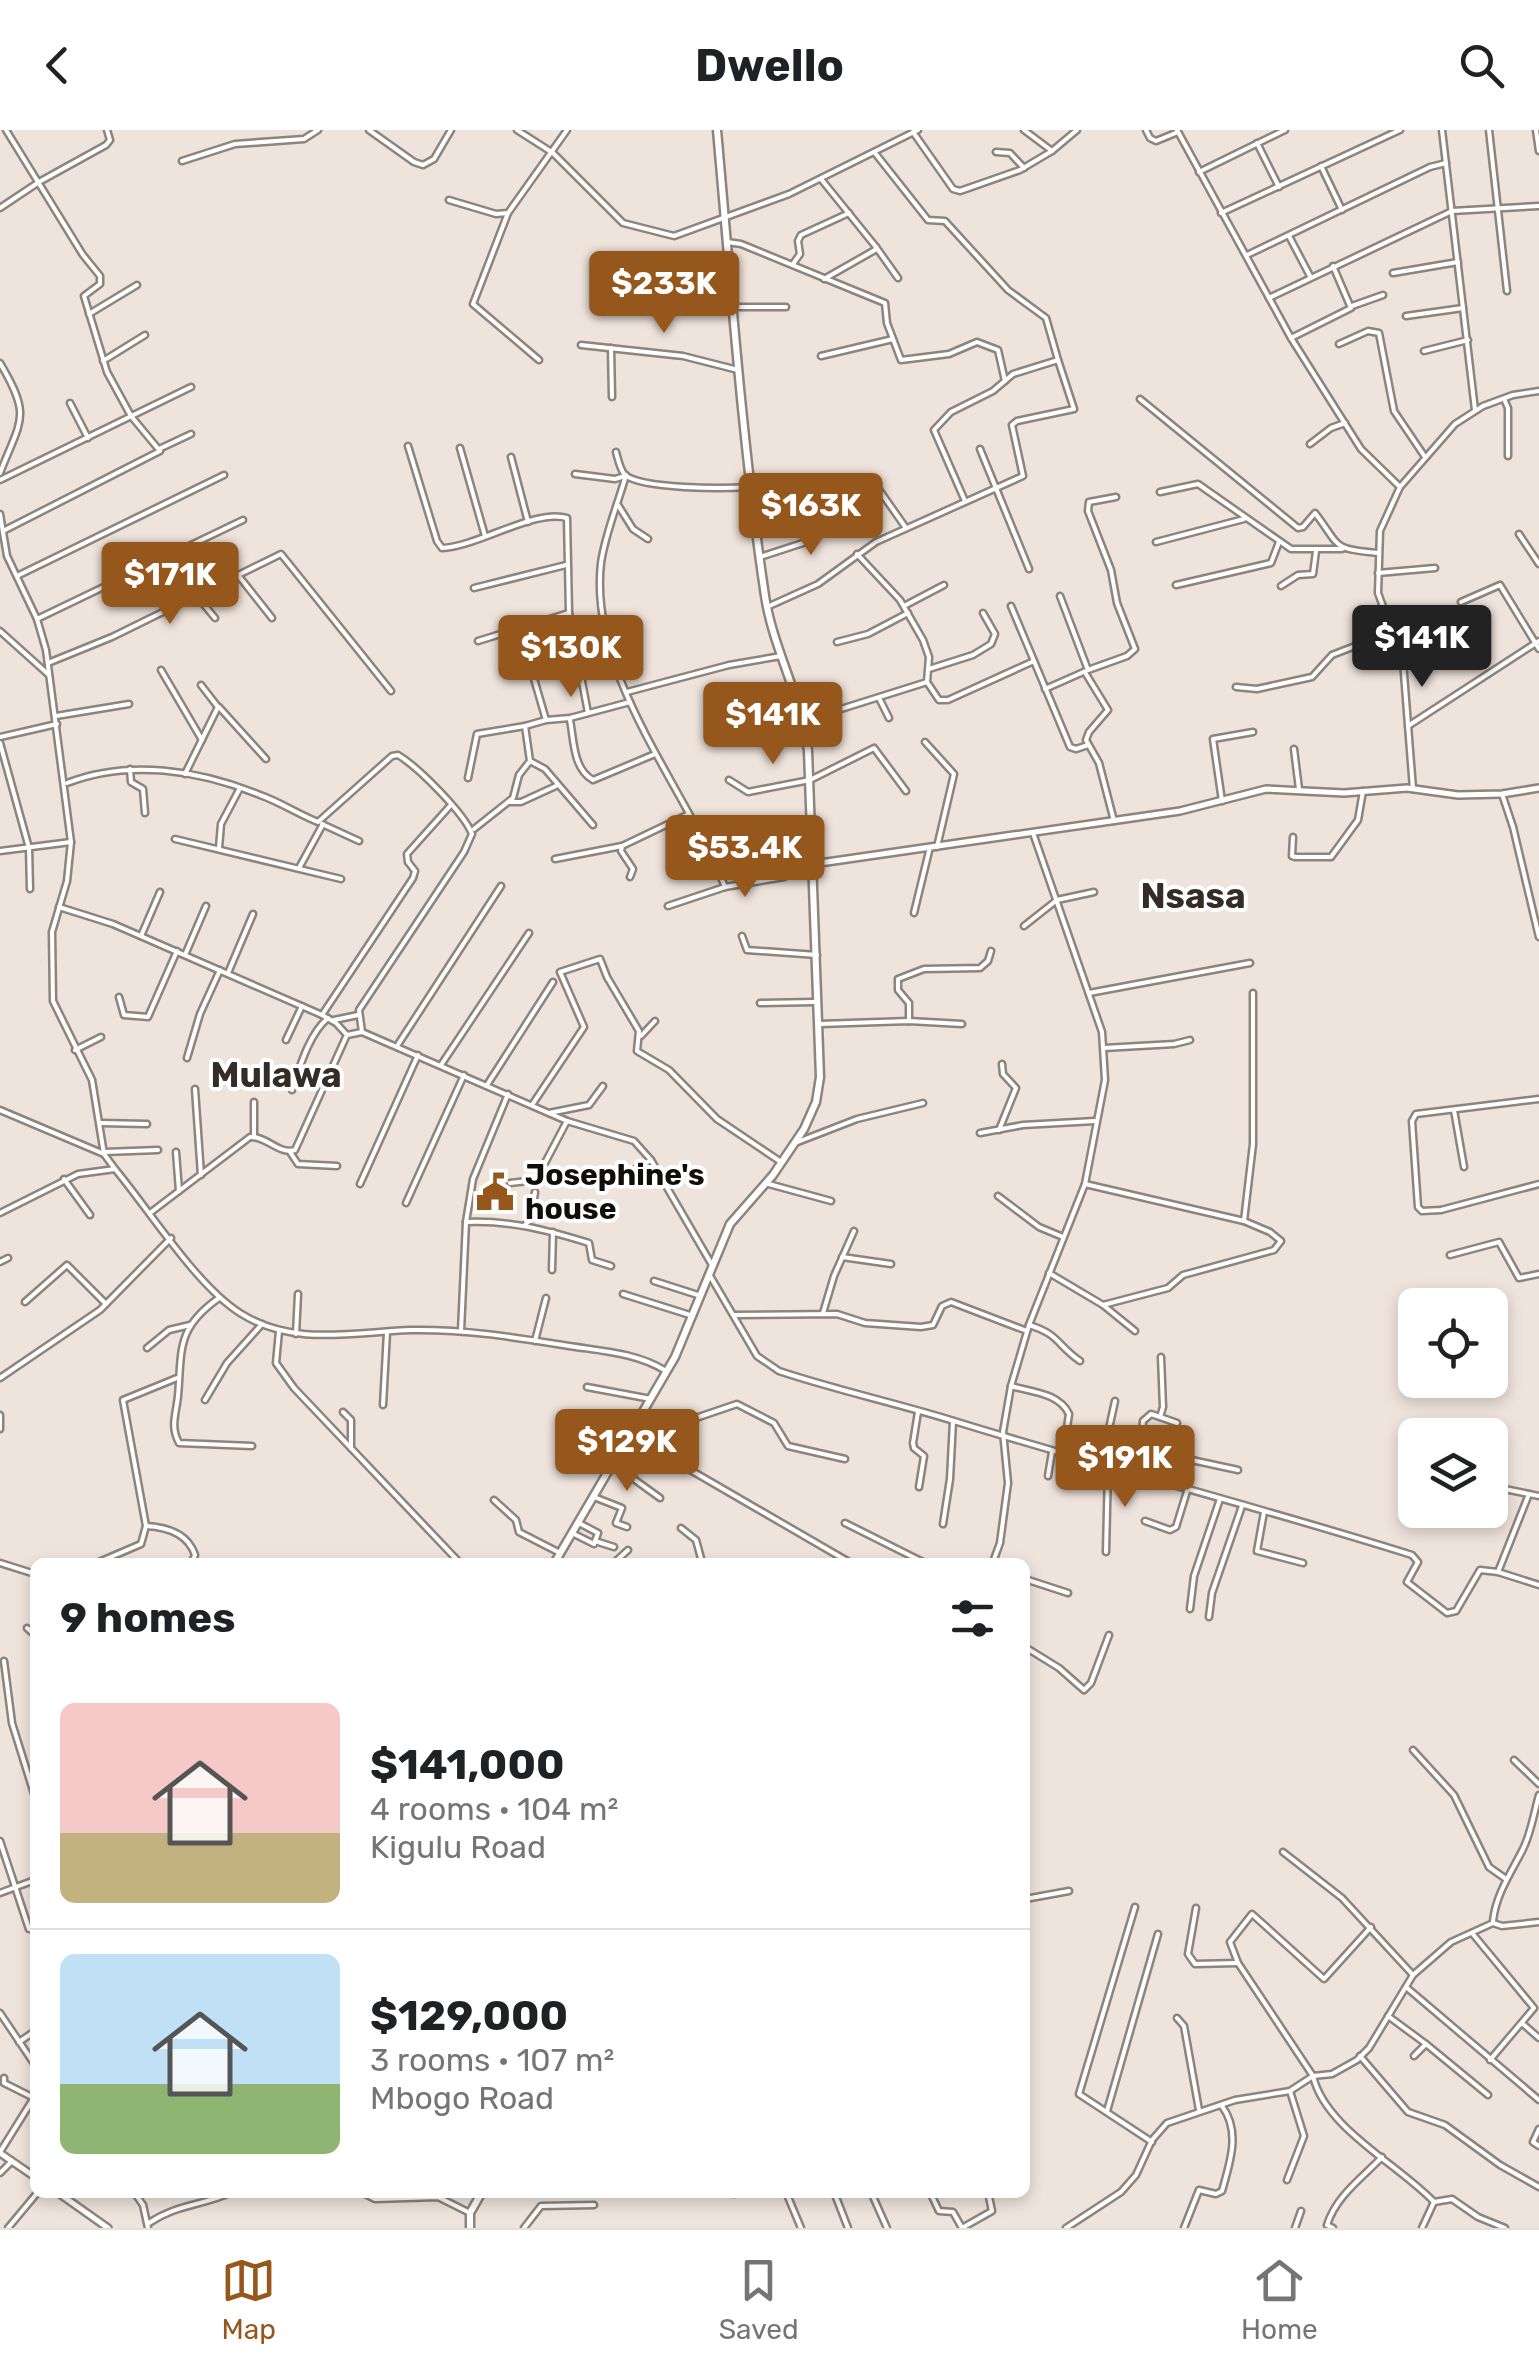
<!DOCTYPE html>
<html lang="en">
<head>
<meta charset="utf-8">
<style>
  :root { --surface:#fff; --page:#f6f6f6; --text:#202124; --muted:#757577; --line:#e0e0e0; --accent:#95571c }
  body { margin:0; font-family:Rubik,sans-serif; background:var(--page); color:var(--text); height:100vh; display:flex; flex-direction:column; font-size:38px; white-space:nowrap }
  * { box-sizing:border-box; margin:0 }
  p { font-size:32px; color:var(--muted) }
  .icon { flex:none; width:55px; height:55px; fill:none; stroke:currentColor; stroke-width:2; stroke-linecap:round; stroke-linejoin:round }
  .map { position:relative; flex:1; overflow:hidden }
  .drawer { position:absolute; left:30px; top:1428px; width:1000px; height:640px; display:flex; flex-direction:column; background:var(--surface); border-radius:15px; box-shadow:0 5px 15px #0003 }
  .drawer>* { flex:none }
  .buttons { position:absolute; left:1398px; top:1158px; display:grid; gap:20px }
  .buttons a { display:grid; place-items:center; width:110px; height:110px; border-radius:15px; background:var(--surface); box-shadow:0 5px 15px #0003; font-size:50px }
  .price { position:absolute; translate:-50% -85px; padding:0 22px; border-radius:10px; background:var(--accent); color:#fff; font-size:32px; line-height:65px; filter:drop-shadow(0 2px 5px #0008) }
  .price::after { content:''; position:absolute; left:50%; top:60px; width:30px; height:22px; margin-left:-15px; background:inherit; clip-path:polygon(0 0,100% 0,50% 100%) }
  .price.on { background:#222; color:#fff }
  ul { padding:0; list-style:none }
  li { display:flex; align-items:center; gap:30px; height:250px; padding:0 30px }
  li+li { border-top:2px solid var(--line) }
  li span { display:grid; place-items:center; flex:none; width:280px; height:200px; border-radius:15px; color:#555 }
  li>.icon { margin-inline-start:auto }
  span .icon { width:120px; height:120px; fill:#fffc; stroke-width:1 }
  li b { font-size:42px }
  h2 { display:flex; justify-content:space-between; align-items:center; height:120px; padding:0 30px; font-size:42px }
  header { display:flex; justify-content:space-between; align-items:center; height:130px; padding:0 30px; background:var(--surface); font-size:45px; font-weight:700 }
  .dock { display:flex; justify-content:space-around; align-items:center; height:140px; border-top:2px solid var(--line); background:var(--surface); font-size:28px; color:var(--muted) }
  .dock a { display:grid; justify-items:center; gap:5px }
  .dock .on { color:var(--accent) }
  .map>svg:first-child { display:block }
</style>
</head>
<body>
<header><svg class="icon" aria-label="back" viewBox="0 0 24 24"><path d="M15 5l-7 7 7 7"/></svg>Dwello<svg class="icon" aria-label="search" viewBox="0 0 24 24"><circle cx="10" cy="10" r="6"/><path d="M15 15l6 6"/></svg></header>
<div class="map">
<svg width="1539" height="2098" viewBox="0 0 1539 2098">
  <rect width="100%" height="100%" fill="#efe4dc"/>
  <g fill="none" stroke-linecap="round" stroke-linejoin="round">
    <!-- minor casing -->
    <g stroke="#8e847c" stroke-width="9">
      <g id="minor">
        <polyline points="369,0 414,32 423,35 434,29 451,0"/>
        <polyline points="517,0 553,23 623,93 674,106 789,64 918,0"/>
        <polyline points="1024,0 1052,21"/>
        <polyline points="1146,0 1150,8 1156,11 1178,2"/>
        <polyline points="1177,0 1291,208 1361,319 1400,357"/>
        <polyline points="1442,0 1475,280"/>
        <polyline points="1489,0 1507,161"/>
        <polyline points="1536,0 1539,21"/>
        <polyline points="913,2 953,59 960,61 1020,40 1052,21 1077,0"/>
        <polyline points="1257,13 1279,57"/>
        <polyline points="996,22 1010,23 1024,38"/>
        <polyline points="875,23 928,90 945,91 1008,160 1046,188 1058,230 1013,244 993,261 951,282 934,300 965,371"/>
        <polyline points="182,31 235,14 304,9 318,0"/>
        <polyline points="1321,36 1342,80"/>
        <polyline points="1199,42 1285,0"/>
        <polyline points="821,49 876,117 875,120 824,149"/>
        <polyline points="449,70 496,84 508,83 567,0"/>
        <polyline points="0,78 39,52 106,15 110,10 107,0"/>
        <polyline points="508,83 473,174 539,230"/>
        <polyline points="1221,83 1400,0"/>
        <polyline points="1289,106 1310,146"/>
        <polyline points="727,112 741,114 885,173 887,193 901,230 949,224 977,212 998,220 1005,251"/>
        <polyline points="876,117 898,148"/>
        <polyline points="1247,125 1430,37 1446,33"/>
        <polyline points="793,134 800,124 798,111 801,105 849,83"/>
        <polyline points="1393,143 1458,132"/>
        <polyline points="1269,168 1452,81 1539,76"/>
        <polyline points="1352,176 1383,165"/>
        <polyline points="732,177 786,177"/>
        <polyline points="89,184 137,155"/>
        <polyline points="1406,186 1463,178"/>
        <polyline points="1291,208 1351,178 1333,136"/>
        <polyline points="1339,214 1368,201 1379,203 1394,281 1425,327"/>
        <polyline points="581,215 683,226 738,240"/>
        <polyline points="611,218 612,267"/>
        <polyline points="1424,221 1468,210"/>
        <polyline points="821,226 893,209"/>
        <polyline points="103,231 145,205"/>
        <path d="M0,233C32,287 21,289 0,343"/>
        <path d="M1140,269L1298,398L1303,397L1315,383C1341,417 1331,419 1378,423"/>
        <polyline points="1504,269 1508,278 1508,326"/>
        <polyline points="70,273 88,308"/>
        <polyline points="1310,314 1331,298 1345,293"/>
        <path d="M408,316L437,411L442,418C477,417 536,378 567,388L569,483L588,583"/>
        <polyline points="460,318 485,406"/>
        <polyline points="159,319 191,304"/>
        <polyline points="980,319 1029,439"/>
        <path d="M616,322C618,329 620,340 625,345C643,359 724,359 748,357"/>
        <polyline points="511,327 528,392"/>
        <polyline points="575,344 615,349 625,346"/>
        <path d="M626,345C618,374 605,404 601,433C588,546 686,658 725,757"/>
        <polyline points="0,350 191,257"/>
        <polyline points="880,361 906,398"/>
        <polyline points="1160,362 1198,354 1291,419 1342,419"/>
        <polyline points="618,375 633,399 648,409"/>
        <path d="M0,384L7,426L37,489L46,520L71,712L67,751L52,802L53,871L92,950L104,1024L115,1039C150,1081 196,1155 240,1183C293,1217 353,1202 411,1200C463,1199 513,1207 563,1215C599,1221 636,1222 666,1241"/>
        <polyline points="3,401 160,321 131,286 107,242 84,166 100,154 100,146 83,125 6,0"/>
        <polyline points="1519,404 1539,434"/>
        <polyline points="1156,412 1244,389"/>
        <polyline points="857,424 900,470 923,510 929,527 927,552 939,570 948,570 1034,531"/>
        <polyline points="760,427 809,411 841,389"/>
        <polyline points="1378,443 1435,438"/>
        <polyline points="238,445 272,488"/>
        <polyline points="17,446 224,345"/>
        <polyline points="1176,455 1271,433 1279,412"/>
        <polyline points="1281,456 1298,445 1313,444 1316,421"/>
        <polyline points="474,458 566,435"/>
        <polyline points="196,465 215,488"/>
        <polyline points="1461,472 1500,455 1539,519"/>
        <polyline points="904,476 944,455"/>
        <polyline points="1011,476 1070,617 1076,619 1088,615"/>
        <polyline points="767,477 818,454 876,412 1023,346 1012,295 1017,291 1074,279 1058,230"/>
        <polyline points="37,489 243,390"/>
        <polyline points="0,501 49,545"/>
        <polyline points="478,511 569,483"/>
        <polyline points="837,512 868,504 908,483"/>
        <polyline points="48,533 112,507 281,424 391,561"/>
        <polyline points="530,535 546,590 570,588 630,572"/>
        <polyline points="929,539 973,525 991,514 995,504 983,483"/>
        <polyline points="161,540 202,610"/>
        <polyline points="1088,540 1127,526 1135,519 1117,473 1111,440 1088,381 1089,372 1116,367"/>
        <polyline points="1086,544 1108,580 1089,602 1086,610 1099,633 1114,691"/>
        <polyline points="1236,557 1257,559 1312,547 1332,525 1391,502"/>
        <polyline points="1045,559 1088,540 1060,466"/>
        <polyline points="627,562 729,535 781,526"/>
        <polyline points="879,568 889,588"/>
        <polyline points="219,577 266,629"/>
        <polyline points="56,586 129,574"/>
        <polyline points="802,587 841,579 927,552"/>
        <path d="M570,590C574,611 573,639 593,650L655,624"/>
        <polyline points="1408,596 1539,511"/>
        <polyline points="729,604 798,577"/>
        <polyline points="0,607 57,594"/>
        <polyline points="925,612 954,644 937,717"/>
        <polyline points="0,613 29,718 30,759"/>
        <polyline points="1294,619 1299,659"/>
        <polyline points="530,631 545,639 593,695"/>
        <polyline points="130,639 131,652 143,659 145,683"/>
        <polyline points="185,644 218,577 201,555"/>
        <polyline points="468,648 477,604 525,596"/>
        <polyline points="729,650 748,662 810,650 874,618 906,661"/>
        <path d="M67,653C128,629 200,640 260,665C280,672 298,684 318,692L392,626L398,625C418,637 464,683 472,704L464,722L359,880L362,902"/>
        <polyline points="1413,659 1403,531 1378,463 1380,401 1400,357 1455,294 1483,276 1513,265 1539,261"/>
        <polyline points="1502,664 1513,697 1539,807"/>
        <polyline points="1222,671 1213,609 1253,602"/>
        <polyline points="510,672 521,672 556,656"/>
        <polyline points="322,694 359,711"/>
        <polyline points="474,699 513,668 519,645 530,631 525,596 546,590"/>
        <polyline points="1293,707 1292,726 1295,727 1331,727 1358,690 1363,661"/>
        <polyline points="175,709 341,749"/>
        <polyline points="219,718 221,694 240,658"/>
        <polyline points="0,721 71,712"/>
        <polyline points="555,729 622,716"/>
        <polyline points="299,738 323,694"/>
        <polyline points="630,747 633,739 621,721 622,716 689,684"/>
        <polyline points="668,776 725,757 784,747 811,735"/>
        <polyline points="59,777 113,794 322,885 336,893 347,905 362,902 567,991 634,1011 651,1030 712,1135"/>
        <polyline points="914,783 930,717"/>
        <polyline points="1024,796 1057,770 1094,762"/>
        <polyline points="141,806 160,762"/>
        <polyline points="742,806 747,820 817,825"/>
        <polyline points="185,825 206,776"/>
        <polyline points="228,843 253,784"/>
        <polyline points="1089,863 1250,833"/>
        <polyline points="119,867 124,885 148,887 177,821"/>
        <polyline points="760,873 814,872"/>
        <polyline points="322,885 413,748 415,741 408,732 407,724 450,676"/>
        <polyline points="334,890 358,885"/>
        <polyline points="909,891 909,873 898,860 898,849 924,839 980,838 988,831 991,821"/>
        <polyline points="820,894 909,891 962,894"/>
        <polyline points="641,906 655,891"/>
        <polyline points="286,910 302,876"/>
        <polyline points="397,916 501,756"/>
        <polyline points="1104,918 1174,914 1190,910"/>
        <polyline points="75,920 101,907"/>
        <polyline points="187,928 200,884 220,840"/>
        <polyline points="441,935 529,803"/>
        <polyline points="487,955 553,852"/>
        <polyline points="195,959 201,1045"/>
        <path d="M292,960C300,936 309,904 328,888"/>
        <polyline points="1539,969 1416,984 1412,991 1418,1077 1422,1081 1441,1080 1539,1054"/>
        <polyline points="254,972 254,1006"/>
        <polyline points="532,975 584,897 560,842 600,829 607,847 639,901 637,921 669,940 717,989 781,1032"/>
        <polyline points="0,980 104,1024"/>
        <polyline points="1454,980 1464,1037"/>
        <polyline points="549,983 589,975 603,956"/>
        <polyline points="101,993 147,994"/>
        <polyline points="999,1000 1016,958 1003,944 1002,934"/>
        <polyline points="980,1003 1023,995 1095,991"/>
        <polyline points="795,1013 857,989 923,973"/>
        <polyline points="104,1022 158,1020"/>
        <polyline points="176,1022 179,1061"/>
        <polyline points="290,1022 298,1034 337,1036"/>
        <polyline points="64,1049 90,1085"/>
        <polyline points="615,1051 651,1030"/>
        <polyline points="510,1053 536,1050 567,991"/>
        <polyline points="765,1053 831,1071"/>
        <polyline points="360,1054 418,925"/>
        <polyline points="1085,1054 1244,1091 1270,1102 1281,1111 1274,1120 1183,1145 1168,1158 1103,1175"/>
        <polyline points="998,1066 1039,1097 1063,1107"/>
        <polyline points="406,1073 464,945"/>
        <polyline points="0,1083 78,1044 115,1039"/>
        <path d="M150,1083L250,1007C267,1006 279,1025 295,1020L346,907"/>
        <polyline points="1244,1091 1253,1014 1253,863"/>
        <path d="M466,1092C510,1090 547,1100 589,1113L592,1130L611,1136"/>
        <polyline points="525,1095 531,1089 535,1062"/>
        <polyline points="1450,1125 1499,1112 1519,1148 1539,1144"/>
        <polyline points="842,1127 891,1134"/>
        <polyline points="0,1132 8,1128"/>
        <polyline points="552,1140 553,1102"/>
        <polyline points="1049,1143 1103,1175 1135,1201"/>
        <path d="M709,1144L757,1226L779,1241C836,1260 896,1273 954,1291C1106,1338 1260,1377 1412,1425L1418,1432L1407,1452L1447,1483L1456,1481L1480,1440L1498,1442L1529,1364"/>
        <polyline points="654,1151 701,1166"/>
        <polyline points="623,1164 693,1186"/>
        <path d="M219,1168C176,1198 182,1220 178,1266C176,1285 170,1296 179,1313L252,1316"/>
        <polyline points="25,1172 67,1135 106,1174"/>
        <polyline points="823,1183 834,1146 854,1101"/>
        <polyline points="734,1185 837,1184 865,1193 921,1197 933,1195 942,1176 951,1172 1027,1201"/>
        <path d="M1029,1195C1059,1204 1057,1215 1080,1231"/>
        <polyline points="279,1201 276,1233 294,1258 459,1432"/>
        <polyline points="461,1201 466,1092 473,1049 508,964"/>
        <polyline points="296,1204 298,1164"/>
        <polyline points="535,1211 546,1168"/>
        <polyline points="147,1218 169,1200 190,1195"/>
        <polyline points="0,1248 100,1180 171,1108"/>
        <path d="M1011,1256C1032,1262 1059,1263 1069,1284L1063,1325"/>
        <polyline points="587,1257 651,1269"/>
        <polyline points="205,1270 227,1233 262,1194"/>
        <polyline points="383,1275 387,1202"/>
        <polyline points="343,1282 351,1290 351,1318"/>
        <polyline points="918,1282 913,1313 914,1318 924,1326 919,1357"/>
        <polyline points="0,1285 0,1299"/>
        <polyline points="1160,1287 1177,1293"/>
        <polyline points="630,1305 849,1432"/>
        <polyline points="637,1308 737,1274 774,1293 788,1316 845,1329"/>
        <polyline points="1140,1325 1150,1321 1238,1340"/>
        <polyline points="613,1334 660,1368"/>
        <polyline points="1101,1335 1115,1271"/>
        <polyline points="1139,1344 1143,1291 1151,1284 1160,1287 1163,1277 1161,1227"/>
        <polyline points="1048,1346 1052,1322"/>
        <polyline points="1490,1356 1539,1366"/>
        <polyline points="594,1367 622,1378 616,1393 627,1397"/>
        <polyline points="494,1370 516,1390 519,1402 560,1423"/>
        <polyline points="1264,1382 1257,1421 1303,1433"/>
        <polyline points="1145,1391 1170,1400 1176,1397 1188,1358"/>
        <polyline points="845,1393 923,1432"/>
        <polyline points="943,1394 950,1349 953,1291"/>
        <path d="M146,1396C167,1397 188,1404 195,1425L192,1432"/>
        <polyline points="681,1398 696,1410 702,1432"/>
        <polyline points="572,1403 594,1414 598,1403 579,1393"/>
        <polyline points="595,1411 614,1417"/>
        <polyline points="1106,1422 1108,1337"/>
        <polyline points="99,1432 141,1414 146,1396 123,1270 177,1248"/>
        <polyline points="615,1432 628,1420"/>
        <polyline points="993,1432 1000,1413 1008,1353 1003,1302 1011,1256 1029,1195 1085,1054 1105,950 1102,902 1033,703"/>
        <polyline points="0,1433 35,1444"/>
        <polyline points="1498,1442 1539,1455"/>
        <polyline points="1025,1449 1068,1463"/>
        <polyline points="1190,1479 1194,1446 1220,1369"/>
        <polyline points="1209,1487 1212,1463 1242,1376"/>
        <polyline points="27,1498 35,1505"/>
        <polyline points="1025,1517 1059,1538 1084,1560 1091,1553 1109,1505"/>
        <polyline points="4,1531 12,1593 35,1667"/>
        <polyline points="1413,1620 1454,1665 1489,1737 1506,1749"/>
        <polyline points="1514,1630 1539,1654"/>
        <polyline points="0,1711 29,1799"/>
        <polyline points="1283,1722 1342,1768 1413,1845"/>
        <polyline points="0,1763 35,1750"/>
        <polyline points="1025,1769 1069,1761"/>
        <polyline points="1135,1777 1079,1964 1152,2012"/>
        <polyline points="1196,1778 1188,1824 1195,1834 1238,1833"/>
        <path d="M1493,1791C1496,1764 1511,1743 1523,1719C1531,1703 1534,1683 1539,1665"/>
        <path d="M1371,1797L1324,1849L1252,1784L1230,1812L1238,1833L1313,1946C1325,1998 1398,2034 1434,2072L1452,2069L1478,2087L1505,2098"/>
        <polyline points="1472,1803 1534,1878 1490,1930"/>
        <polyline points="1406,1857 1539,1970"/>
        <polyline points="0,1883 35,1935"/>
        <polyline points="1388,1886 1426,1914 1414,1926"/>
        <polyline points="1177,1888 1184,1896 1199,1980"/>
        <polyline points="1523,1894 1539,1908"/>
        <polyline points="19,1912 35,1901"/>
        <polyline points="1426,1914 1488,1965"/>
        <polyline points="1360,1926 1408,1982 1445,1995 1500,2035 1539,2057"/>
        <polyline points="4,1948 4,1953 34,1968"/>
        <polyline points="1107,1981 1158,1804"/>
        <polyline points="1539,1999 1533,2012 1539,2016"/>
        <polyline points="0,2022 35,1966"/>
        <polyline points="0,2043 12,2031"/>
        <polyline points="1287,2050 1304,2006 1290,1961"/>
        <polyline points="134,2062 143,2075 148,2098"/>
        <polyline points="361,2062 375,2069 438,2067 470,2083"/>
        <polyline points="786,2062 801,2098"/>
        <polyline points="834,2062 848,2098"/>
        <polyline points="871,2062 887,2098"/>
        <polyline points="930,2062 939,2081 953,2082 962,2098"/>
        <polyline points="734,2064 736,2062"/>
        <path d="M149,2093C177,2074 202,2076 232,2062"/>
        <polyline points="8,2098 38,2062"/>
        <polyline points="524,2098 541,2076 594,2075"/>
        <polyline points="962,2098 992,2081 988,2062"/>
        <polyline points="1066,2098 1121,2062 1136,2045 1152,2010 1167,1993 1235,1970 1290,1961 1313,1946 1332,1944 1357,1930 1369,1918 1413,1845 1451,1812 1493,1793 1502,1796 1539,1792"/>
        <path d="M1184,2098L1199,2060L1216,2064L1222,2061C1230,2032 1241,2002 1222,1976"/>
        <polyline points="1295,2098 1301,2081"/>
        <path d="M1333,2098L1327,2095C1336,2066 1362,2048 1382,2027"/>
        <polyline points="1422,2098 1434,2072"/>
      </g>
    </g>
    <!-- tertiary casing -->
    <g stroke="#8e847c" stroke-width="10">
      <g id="tertiary">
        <polyline points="813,734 1180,681 1266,659 1344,663 1407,658 1458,665 1502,664 1539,658"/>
        <polyline points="0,2023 35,2047"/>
        <polyline points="57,2062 108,2098"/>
      </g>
    </g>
    <!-- secondary casing -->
    <g stroke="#8e847c" stroke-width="11">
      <g id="secondary">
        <path d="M555,1432L675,1227L730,1094L773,1045L804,999L816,972L820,947L808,621C802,567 773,519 765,466C742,312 731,155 717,0"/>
        <polyline points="470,2098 470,2083 482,2062"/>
      </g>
    </g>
    <!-- minor -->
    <use href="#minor" stroke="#fff" stroke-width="4"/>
    <!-- tertiary -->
    <use href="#tertiary" stroke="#fff" stroke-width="5"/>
    <!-- secondary -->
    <use href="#secondary" stroke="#fff" stroke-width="6"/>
  </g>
  <!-- icons -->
  <defs>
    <g id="civic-bare" transform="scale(3)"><path d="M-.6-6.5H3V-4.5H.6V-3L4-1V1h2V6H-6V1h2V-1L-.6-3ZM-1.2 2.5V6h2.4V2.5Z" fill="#95571c" stroke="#fff" stroke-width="2.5" paint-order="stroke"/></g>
  </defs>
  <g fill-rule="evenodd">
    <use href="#civic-bare" x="495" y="1062"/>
  </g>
  <g text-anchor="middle" stroke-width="8" stroke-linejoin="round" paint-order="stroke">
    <!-- poi labels -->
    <g font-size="30" font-weight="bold" fill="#100d0a" stroke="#fff" text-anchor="start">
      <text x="525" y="1055">Josephine's<tspan x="525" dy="34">house</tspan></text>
    </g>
    <!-- quarter labels -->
    <g font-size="35" font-weight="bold" fill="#342c25" stroke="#fff">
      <text x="1193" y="778">Nsasa</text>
      <text x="276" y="957">Mulawa</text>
    </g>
  </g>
</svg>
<div class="buttons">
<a><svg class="icon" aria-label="locate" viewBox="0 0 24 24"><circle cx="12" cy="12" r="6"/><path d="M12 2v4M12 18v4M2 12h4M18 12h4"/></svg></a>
<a><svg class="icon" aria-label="layers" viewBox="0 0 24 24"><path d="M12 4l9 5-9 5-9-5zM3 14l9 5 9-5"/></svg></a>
</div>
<b class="price" style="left:664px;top:206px">$233K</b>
<b class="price" style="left:811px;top:428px">$163K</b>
<b class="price" style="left:170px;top:497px">$171K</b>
<b class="price on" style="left:1422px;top:560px">$141K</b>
<b class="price" style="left:571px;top:570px">$130K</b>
<b class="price" style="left:773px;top:637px">$141K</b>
<b class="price" style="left:745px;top:770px">$53.4K</b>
<b class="price" style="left:627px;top:1364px">$129K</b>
<b class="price" style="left:1125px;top:1380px">$191K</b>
<section class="drawer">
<h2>9 homes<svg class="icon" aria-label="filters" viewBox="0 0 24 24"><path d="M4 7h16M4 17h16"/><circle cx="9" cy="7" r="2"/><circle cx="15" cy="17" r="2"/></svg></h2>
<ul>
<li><span style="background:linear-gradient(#f6c9c9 65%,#c2b280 0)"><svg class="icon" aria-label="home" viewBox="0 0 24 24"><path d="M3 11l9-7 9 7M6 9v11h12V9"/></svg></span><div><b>$141,000</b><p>4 rooms · 104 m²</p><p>Kigulu Road</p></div></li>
<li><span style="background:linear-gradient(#bfe0f5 65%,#8fb573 0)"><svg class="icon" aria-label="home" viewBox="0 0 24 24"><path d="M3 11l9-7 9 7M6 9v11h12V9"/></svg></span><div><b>$129,000</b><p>3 rooms · 107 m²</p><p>Mbogo Road</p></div></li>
</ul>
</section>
</div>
<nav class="dock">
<a class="on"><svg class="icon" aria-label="map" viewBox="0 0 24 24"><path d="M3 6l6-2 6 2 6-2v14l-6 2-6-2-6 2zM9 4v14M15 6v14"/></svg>Map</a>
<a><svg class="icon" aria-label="saved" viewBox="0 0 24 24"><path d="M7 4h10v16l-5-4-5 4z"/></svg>Saved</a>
<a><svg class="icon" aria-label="home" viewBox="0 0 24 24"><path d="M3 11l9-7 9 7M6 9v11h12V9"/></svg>Home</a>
</nav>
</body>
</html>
